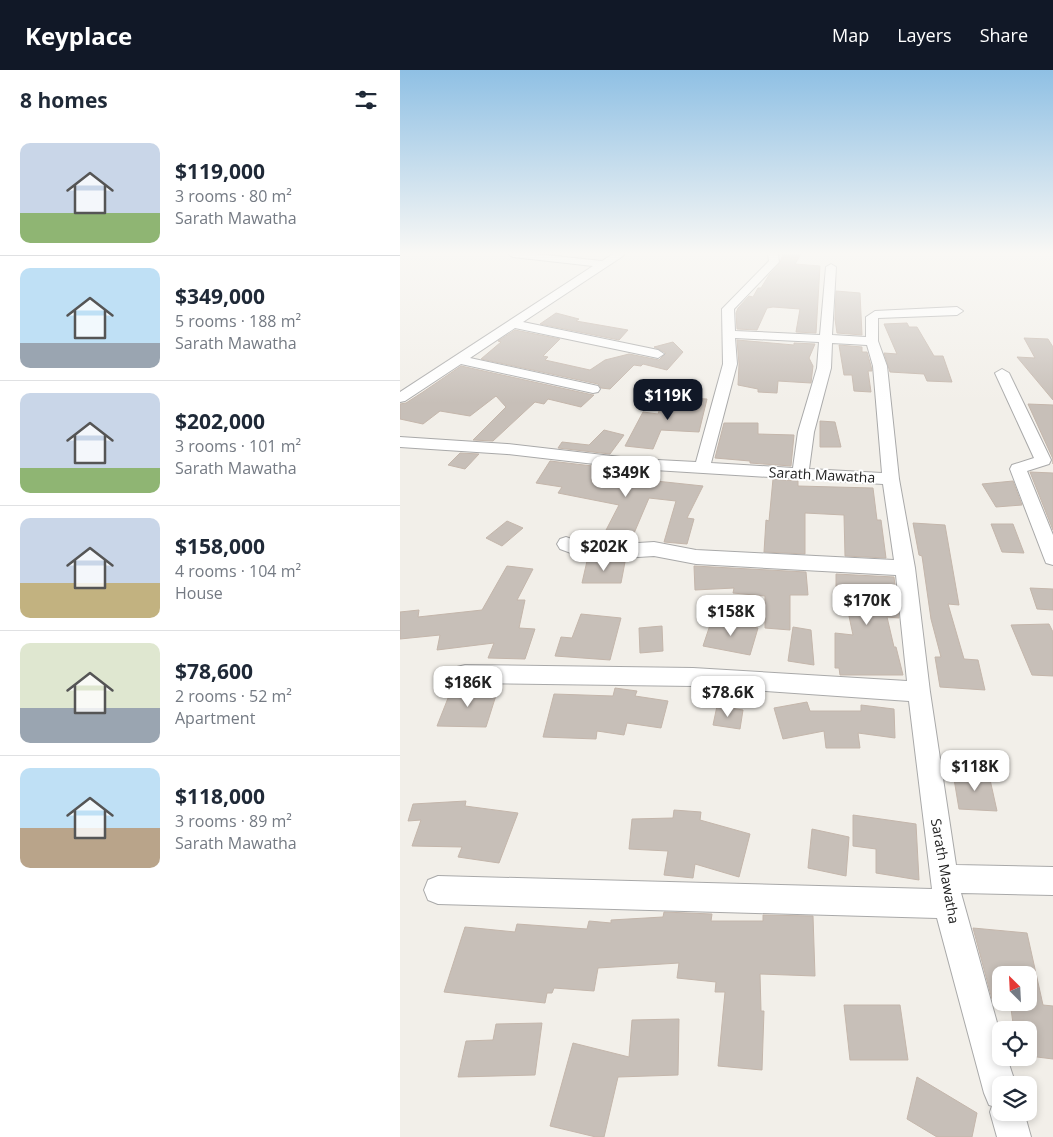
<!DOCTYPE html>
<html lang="en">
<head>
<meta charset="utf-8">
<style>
  :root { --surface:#fff; --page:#f6f6f7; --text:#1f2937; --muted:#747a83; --line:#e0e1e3; --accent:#111827 }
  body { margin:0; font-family:"Open Sans",sans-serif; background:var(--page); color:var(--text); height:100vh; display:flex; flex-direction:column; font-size:19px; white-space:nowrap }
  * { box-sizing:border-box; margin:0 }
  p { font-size:16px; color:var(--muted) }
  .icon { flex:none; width:28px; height:28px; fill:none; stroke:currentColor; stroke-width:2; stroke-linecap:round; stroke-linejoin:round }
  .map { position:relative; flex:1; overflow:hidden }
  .side { display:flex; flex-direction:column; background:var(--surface); width:400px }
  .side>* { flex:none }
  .needle { width:32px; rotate:336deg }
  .buttons { position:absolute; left:592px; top:896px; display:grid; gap:10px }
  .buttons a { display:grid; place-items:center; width:45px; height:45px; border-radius:10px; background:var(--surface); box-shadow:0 2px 8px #0003; font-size:25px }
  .price { position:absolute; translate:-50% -42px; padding:0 11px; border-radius:10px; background:#fff; color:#222; font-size:16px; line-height:32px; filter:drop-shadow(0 1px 2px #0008) }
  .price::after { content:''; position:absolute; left:50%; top:30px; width:15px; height:11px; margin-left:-8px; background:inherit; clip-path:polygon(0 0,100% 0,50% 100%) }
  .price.current { background:var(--accent); color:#fff }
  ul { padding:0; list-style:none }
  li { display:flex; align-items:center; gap:15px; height:125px; padding:0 20px }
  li+li { border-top:1px solid var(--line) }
  li span { display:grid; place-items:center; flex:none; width:140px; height:100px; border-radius:10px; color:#555 }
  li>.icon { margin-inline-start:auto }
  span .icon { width:60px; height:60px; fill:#fffc; stroke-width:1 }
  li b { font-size:21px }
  h2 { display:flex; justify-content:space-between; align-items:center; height:60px; padding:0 20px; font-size:21px }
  header { display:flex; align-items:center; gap:30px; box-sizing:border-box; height:70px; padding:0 25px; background:var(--accent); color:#fff }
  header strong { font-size:24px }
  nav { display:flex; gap:28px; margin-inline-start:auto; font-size:18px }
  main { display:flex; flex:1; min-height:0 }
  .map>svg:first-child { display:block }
</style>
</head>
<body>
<header>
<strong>Keyplace</strong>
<nav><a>Map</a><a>Layers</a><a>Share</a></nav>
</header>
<main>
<section class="side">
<h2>8 homes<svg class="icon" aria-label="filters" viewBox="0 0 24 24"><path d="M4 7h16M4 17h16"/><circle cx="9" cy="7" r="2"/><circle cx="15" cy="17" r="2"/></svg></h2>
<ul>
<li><span style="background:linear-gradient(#c9d6e8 70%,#8fb573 0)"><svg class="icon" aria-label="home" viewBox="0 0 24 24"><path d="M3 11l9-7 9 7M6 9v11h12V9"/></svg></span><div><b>$119,000</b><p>3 rooms · 80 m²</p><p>Sarath Mawatha</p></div></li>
<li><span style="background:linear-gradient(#bfe0f5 75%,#9aa5b1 0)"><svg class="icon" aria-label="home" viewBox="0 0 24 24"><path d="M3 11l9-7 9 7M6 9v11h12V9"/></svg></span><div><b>$349,000</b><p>5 rooms · 188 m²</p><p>Sarath Mawatha</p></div></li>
<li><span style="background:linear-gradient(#c9d6e8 75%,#8fb573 0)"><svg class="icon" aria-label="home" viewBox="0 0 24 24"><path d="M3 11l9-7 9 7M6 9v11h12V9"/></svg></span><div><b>$202,000</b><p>3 rooms · 101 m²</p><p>Sarath Mawatha</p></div></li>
<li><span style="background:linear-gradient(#c9d6e8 65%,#c2b280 0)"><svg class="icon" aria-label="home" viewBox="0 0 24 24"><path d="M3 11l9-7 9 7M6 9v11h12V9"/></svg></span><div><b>$158,000</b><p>4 rooms · 104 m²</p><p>House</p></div></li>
<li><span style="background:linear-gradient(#dfe7d0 65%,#9aa5b1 0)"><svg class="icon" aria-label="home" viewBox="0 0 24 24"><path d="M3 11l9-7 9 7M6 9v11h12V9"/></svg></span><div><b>$78,600</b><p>2 rooms · 52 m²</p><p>Apartment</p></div></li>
<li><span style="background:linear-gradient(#bfe0f5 60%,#b9a48a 0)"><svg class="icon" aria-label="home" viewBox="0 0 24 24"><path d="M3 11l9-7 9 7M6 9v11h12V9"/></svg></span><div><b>$118,000</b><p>3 rooms · 89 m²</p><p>Sarath Mawatha</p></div></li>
</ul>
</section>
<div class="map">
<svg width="653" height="1067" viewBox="0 0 653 1067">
  <rect width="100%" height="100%" fill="#f2efe9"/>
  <!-- building -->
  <g fill="#c7bfb8" stroke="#c4b6ab">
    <polygon points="383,184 401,184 395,194 420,196 416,263 396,262 400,239 373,237 367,238 357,260 337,259 336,243 338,238 349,226 353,227 358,218 361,218 369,205 380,193"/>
    <polygon points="436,221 460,223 462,265 437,263 435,249"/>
    <polygon points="156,243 179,249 176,251 228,260 219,270 140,254"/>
    <polygon points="507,253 509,257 517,257 534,286 543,286 552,312 527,311 524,304 490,302 484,283 497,284 484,254"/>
    <polygon points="115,260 160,269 143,286 148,287 145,290 190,300 205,290 229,284 259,290 266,283 254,277 273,272 283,282 267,300 243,294 241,296 234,295 210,319 201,318 198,314 81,289 101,272 98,271"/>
    <polygon points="624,268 648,269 653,277 653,330 617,287 635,288"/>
    <polygon points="337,270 394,275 394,273 415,274 409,288 413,296 411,313 378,311 377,323 358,322 358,319 338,315 339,294"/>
    <polygon points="439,275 462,277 462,282 467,282 471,296 472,301 468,301 471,322 454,321 452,305 444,305"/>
    <polygon points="61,296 193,325 194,325 181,337 148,329 144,334 135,332 93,371 73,370 106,337 96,326 70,346 40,341 23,354 0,349 0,334 6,333 23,322"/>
    <polygon points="269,327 307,329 299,362 261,360 253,379 225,376 243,342 258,344 263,329 268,330"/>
    <polygon points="628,334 653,335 653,394 653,389"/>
    <polygon points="420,351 435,352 441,377 420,377"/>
    <polygon points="324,353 358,353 358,364 394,365 391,396 350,393 350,391 315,388"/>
    <polygon points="204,360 224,365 210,384 158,378 162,372 189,375"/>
    <polygon points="60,383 79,384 65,399 48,395"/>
    <polygon points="150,391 201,397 191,410 235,414 237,409 303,416 287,448 294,449 287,474 264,472 276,431 249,428 232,468 204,464 219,435 158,423 162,417 136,413"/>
    <polygon points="630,402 653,403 653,460"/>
    <polygon points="373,409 398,411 398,416 473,418 477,450 481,450 486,488 445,486 444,445 405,443 405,484 364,482 366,450 369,451"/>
    <polygon points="613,411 622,435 596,437 582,414"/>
    <polygon points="107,451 123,458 102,476 86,468"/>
    <polygon points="513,453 545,455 559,535 548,534 564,589 578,590 585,620 540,617 535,587 541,587 531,549 522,486 519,485"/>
    <polygon points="591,454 613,454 624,483 602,482"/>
    <polygon points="187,491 225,492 221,513 182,513"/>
    <polygon points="107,496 133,499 117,530 125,530 119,558 135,559 125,589 88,588 94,573 37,580 40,565 0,569 0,542 19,540 18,547 82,540"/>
    <polygon points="294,496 406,502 408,525 390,525 390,560 365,558 365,526 333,523 334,518 295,520"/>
    <polygon points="436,504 494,507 499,548 487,547 494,577 496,577 503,605 440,605 439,598 435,598 435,563 453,565 446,532 436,531"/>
    <polygon points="630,518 653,519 653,540 637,539"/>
    <polygon points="181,544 221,548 210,590 155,586 161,567 172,568"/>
    <polygon points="312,549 358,558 350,585 303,576"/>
    <polygon points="649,554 653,562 653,606 632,605 611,555"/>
    <polygon points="262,556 263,581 240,583 239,558"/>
    <polygon points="393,557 411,560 414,595 388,591"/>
    <polygon points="52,618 98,619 86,657 37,656"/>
    <polygon points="215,618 237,621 235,626 268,631 261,658 227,653 224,665 197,661 196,669 143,667 154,624 213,626"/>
    <polygon points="407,632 410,641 461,641 461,635 494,639 495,668 458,663 460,678 426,678 424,661 383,669 374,638"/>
    <polygon points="317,636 343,640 340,659 313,655"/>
    <polygon points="553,703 589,705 597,741 559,739"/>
    <polygon points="66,731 65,736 118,743 99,793 58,787 62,777 12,776 21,750 8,751 13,734"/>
    <polygon points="274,740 301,742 300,750 350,764 339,807 295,794 293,808 264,805 268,781 229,779 232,749 273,748"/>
    <polygon points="453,745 516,754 519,810 476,803 476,779 453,776"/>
    <polygon points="412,759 449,767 446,806 408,798"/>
    <polygon points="264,842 312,844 311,851 363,851 363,845 413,846 415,906 360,904 361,941 364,941 362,1000 318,996 325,922 315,922 316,912 277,908 279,893 198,898 194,921 154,918 152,923 147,923 145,933 44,922 65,857 115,862 117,854 187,859 189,851 211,853 211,850 263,847"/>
    <polygon points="573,858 627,863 643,935 653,936 653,989 629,986 629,960 614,960 610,932 629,932 629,905 601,905 601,929 592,929"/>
    <polygon points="444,935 500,935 508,990 450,990"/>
    <polygon points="279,949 278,1005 218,1007 204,1067 196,1067 150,1056 173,973 229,987 232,950"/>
    <polygon points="142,953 135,1005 58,1007 66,971 93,970 96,954"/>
    <polygon points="517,1007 577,1043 572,1067 537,1067 507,1049"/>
  </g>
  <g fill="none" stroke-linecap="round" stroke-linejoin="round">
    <!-- minor casing -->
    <g stroke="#a9a9a9" stroke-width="2">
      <g id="minor">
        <polygon points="108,184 136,184 202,191 213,184 224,184 223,186 123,252 258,280 264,284 258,288 115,258 70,288 198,316 200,319 198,322 193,323 61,294 5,331 0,332 0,322 193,196 113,187"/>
        <path d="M368,184H378L379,192L334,239L335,261L420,265L426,197L431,194L436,197L432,265L466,267V247L475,241L557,237L563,241L557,245L478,248V271L487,296L499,409L515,498L530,622L556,795L653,797V825L561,823L601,967V988H607L616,1015H601V1042H624L631,1067H597L590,1042L592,1036L589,1035L584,1023L537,848L38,834L28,830L24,820L28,810L38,806L532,819L509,631L293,616L65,613L57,611L54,604L57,597L65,595L293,598L507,611L496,505L296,494L254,486L190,490L160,479L157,474L160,469L166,467L191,476L254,472L296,480L494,490L483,414L238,399L107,384L0,377V367L107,374L238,389L296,392L323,294L322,239L369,191ZM335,268L419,272L417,298L398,362L393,398L311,393L337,294ZM432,273L467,275L473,296L482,403L409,399L414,362L431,298Z"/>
        <polygon points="602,299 609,303 651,390 649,394 627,401 653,465 653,495 646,493 644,488 610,399 612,395 634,388 595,303"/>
      </g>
    </g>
    <!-- minor -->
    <use href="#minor" fill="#fff" fill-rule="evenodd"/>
  </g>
  <!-- sky -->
  <linearGradient id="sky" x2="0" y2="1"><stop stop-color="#8fc0e4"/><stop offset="0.55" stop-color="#f9f8f5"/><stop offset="1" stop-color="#f9f8f5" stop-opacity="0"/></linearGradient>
  <rect width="653" height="333" fill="url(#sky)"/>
  <g text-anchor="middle" stroke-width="4" stroke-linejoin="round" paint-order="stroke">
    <!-- street labels -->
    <g font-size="14" fill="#222" stroke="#fff">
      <text transform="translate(422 405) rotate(3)" y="5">Sarath Mawatha</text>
      <text transform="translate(545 801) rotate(80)" y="5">Sarath Mawatha</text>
    </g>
  </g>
</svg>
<div class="buttons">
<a><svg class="needle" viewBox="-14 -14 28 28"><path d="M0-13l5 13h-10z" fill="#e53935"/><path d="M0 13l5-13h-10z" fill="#747a83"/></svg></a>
<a><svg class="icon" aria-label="locate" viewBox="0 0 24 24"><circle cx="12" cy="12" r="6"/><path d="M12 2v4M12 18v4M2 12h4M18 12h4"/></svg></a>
<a><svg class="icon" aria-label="layers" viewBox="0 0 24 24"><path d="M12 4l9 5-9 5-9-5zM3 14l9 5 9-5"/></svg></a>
</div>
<b class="price current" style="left:268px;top:351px">$119K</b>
<b class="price" style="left:226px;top:428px">$349K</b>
<b class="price" style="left:204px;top:502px">$202K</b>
<b class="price" style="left:467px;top:556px">$170K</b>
<b class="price" style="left:331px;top:567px">$158K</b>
<b class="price" style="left:68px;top:638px">$186K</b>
<b class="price" style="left:328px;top:648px">$78.6K</b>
<b class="price" style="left:575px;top:722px">$118K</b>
</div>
</main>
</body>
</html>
